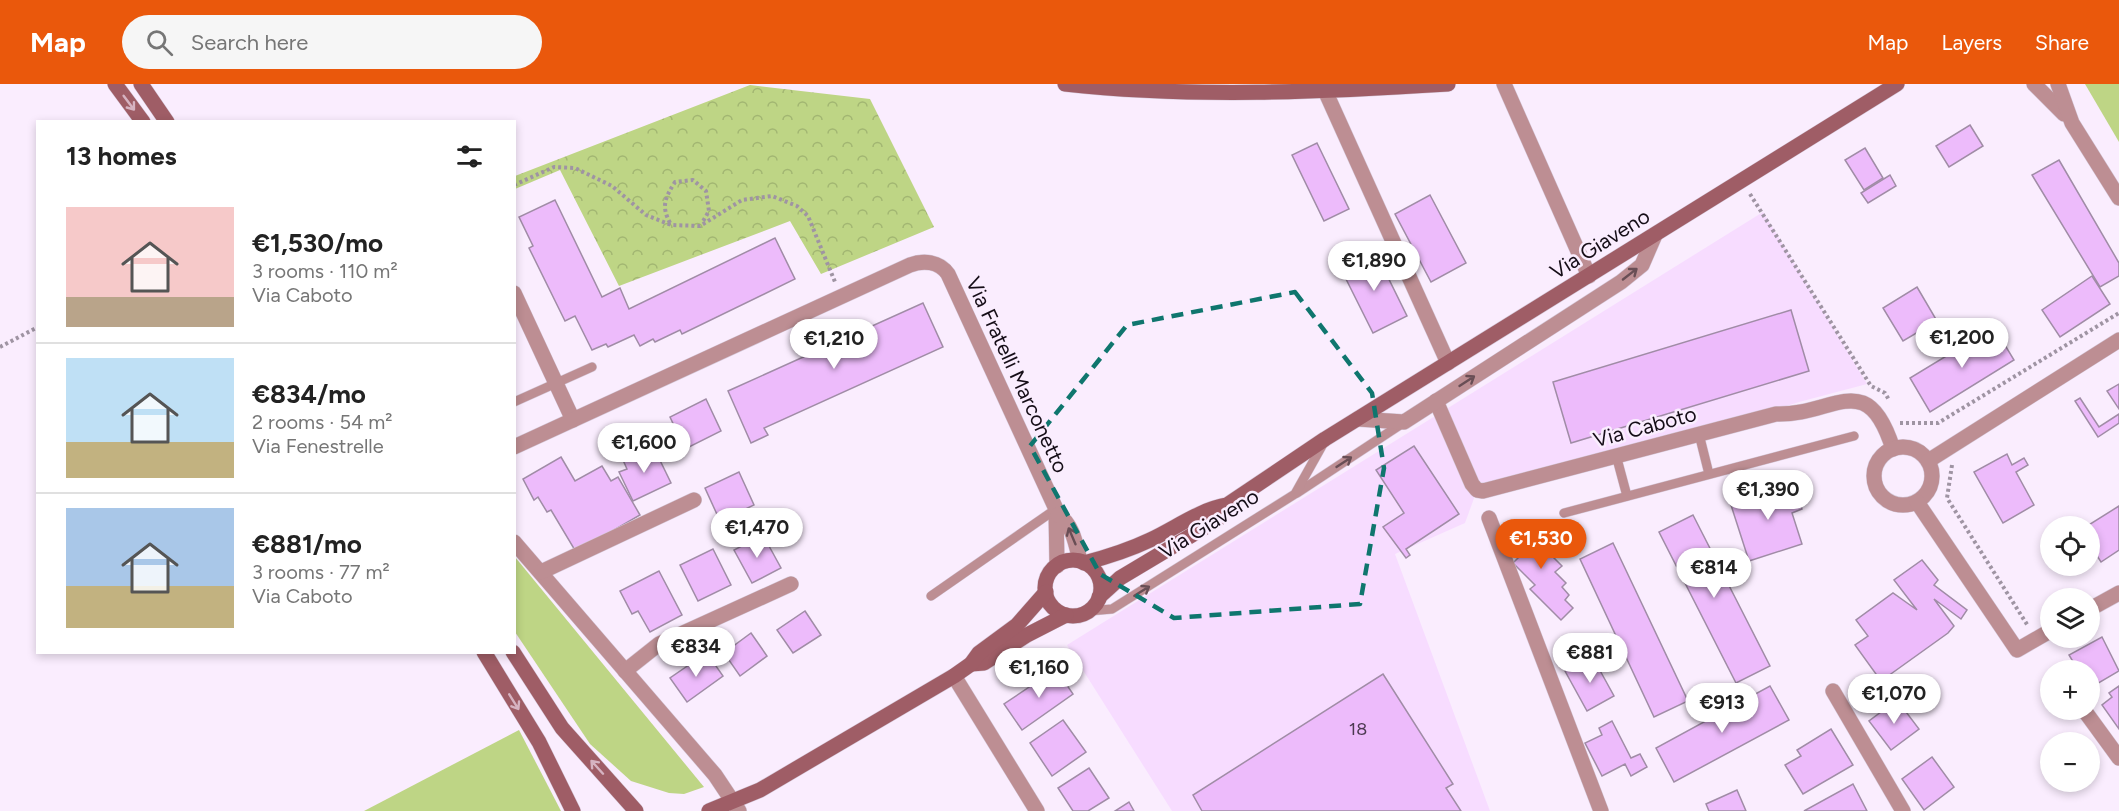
<!DOCTYPE html>
<html lang="en">
<head>
<meta charset="utf-8">
<style>
  :root { --surface:#fff; --page:#f6f6f6; --text:#222; --muted:#767676; --line:#e0e0e0; --accent:#ea580c }
  body { margin:0; font-family:Figtree,sans-serif; background:var(--page); color:var(--text); height:100vh; display:flex; flex-direction:column; font-size:22px; white-space:nowrap }
  * { box-sizing:border-box; margin:0 }
  p { font-size:20px; color:var(--muted) }
  .icon { flex:none; width:33px; height:33px; fill:none; stroke:currentColor; stroke-width:2; stroke-linecap:round; stroke-linejoin:round }
  .map { position:relative; flex:1; overflow:hidden }
  .side { position:absolute; left:36px; top:36px; width:480px; height:534px; display:flex; flex-direction:column; background:var(--surface); border-radius:0px; box-shadow:0 3px 9px #0003 }
  .side>* { flex:none }
  .controls { position:absolute; left:2040px; top:432px; display:grid; gap:12px }
  .controls a { display:grid; place-items:center; width:60px; height:60px; border-radius:50%; background:var(--surface); box-shadow:0 3px 9px #0003; font-size:30px }
  .price { position:absolute; translate:-50% -51px; padding:0 14px; border-radius:21px; background:#fff; color:#222; font-size:20px; line-height:39px; filter:drop-shadow(0 2px 3px #0008) }
  .price::after { content:''; position:absolute; left:50%; top:36px; width:18px; height:14px; margin-left:-9px; background:inherit; clip-path:polygon(0 0,100% 0,50% 100%) }
  .price.current { background:var(--accent); color:#fff }
  ul { padding:0; list-style:none }
  li { display:flex; align-items:center; gap:18px; height:150px; padding:0 30px }
  li+li { border-top:2px solid var(--line) }
  li span { display:grid; place-items:center; flex:none; width:168px; height:120px; border-radius:0px; color:#555 }
  li>.icon { margin-inline-start:auto }
  span .icon { width:72px; height:72px; fill:#fffc; stroke-width:1 }
  li b { font-size:26px }
  h2 { display:flex; justify-content:space-between; align-items:center; height:72px; padding:0 30px; font-size:26px }
  header { display:flex; align-items:center; gap:36px; box-sizing:border-box; height:84px; padding:0 30px; background:var(--accent); color:#fff }
  header strong { font-size:28px }
  nav { display:flex; gap:33px; margin-inline-start:auto; font-size:21px }
  .search { width:420px; height:54px; background:var(--page); display:flex; align-items:center; gap:15px; box-sizing:border-box; padding:0 21px; border-radius:33px; color:var(--muted); font-size:22px }
  .map>svg:first-child { display:block }
</style>
</head>
<body>
<header>
<strong>Map</strong>
<div class="search"><svg class="icon" aria-label="search" viewBox="0 0 24 24"><circle cx="10" cy="10" r="6"/><path d="M15 15l6 6"/></svg>Search here</div>
<nav><a>Map</a><a>Layers</a><a>Share</a></nav>
</header>
<div class="map">
<svg width="2119" height="727" viewBox="0 0 2119 727">
  <defs>
    <pattern id="park-crowns" width="20" height="18" patternUnits="userSpaceOnUse" patternTransform="scale(1.5)"><rect width="20" height="18" fill="#bed585"/><path d="M2 6a3 3 0 1 1 6 0M12 15a3 3 0 1 1 6 0" fill="none" stroke="#a2b672"/></pattern>
  </defs>
  <rect width="100%" height="100%" fill="#faedfe"/>
  <!-- built -->
  <polygon fill="#f7dcff" points="1763,128 1867,300 1799,318 1699,350 1477,406 1465,439 1395,470 1490,727 1172,727 1067,561"/>
  <!-- green -->
  <g fill="#bed585">
    <polygon points="2085,0 2119,0 2119,58"/>
    <polygon points="514,473 515,473 704,703 684,710 669,709 631,697 590,660 515,548"/>
    <polygon points="519,646 561,727 364,727"/>
  </g>
  <!-- park -->
  <polygon fill="url(#park-crowns)" points="750,1 870,15 934,143 821,190 790,137 619,202 560,86 515,105 515,92"/>
  <!-- building -->
  <g fill="#edbbfb" stroke="#a08ca6" stroke-width="1.5">
    <polygon points="1970,41 1983,62 1949,83 1936,62"/>
    <polygon points="1317,59 1349,125 1324,137 1292,71"/>
    <polygon points="1865,64 1883,94 1864,106 1845,76"/>
    <polygon points="2059,76 2119,179 2119,192 2100,203 2032,91"/>
    <polygon points="1890,91 1896,102 1868,119 1861,109"/>
    <polygon points="1430,111 1466,179 1431,198 1395,130"/>
    <polygon points="555,116 602,213 620,204 629,225 775,154 795,195 682,250 680,246 655,258 653,255 640,262 634,251 608,263 606,260 592,266 575,232 565,237 529,164 533,162 519,133"/>
    <polygon points="1375,167 1407,232 1373,249 1341,185"/>
    <polygon points="2092,192 2110,220 2060,253 2042,226"/>
    <polygon points="1917,203 1937,237 1903,257 1883,224"/>
    <polygon points="923,219 943,263 764,344 768,351 751,359 728,307"/>
    <polygon points="1791,226 1809,287 1571,359 1553,298"/>
    <polygon points="1994,243 2014,276 1930,328 1910,294"/>
    <polygon points="2119,300 2119,325 2107,307"/>
    <polygon points="2080,314 2099,343 2119,330 2119,339 2098,353 2075,317"/>
    <polygon points="706,315 721,347 685,365 670,333"/>
    <polygon points="653,362 671,399 633,417 619,388 627,385 623,376"/>
    <polygon points="1414,362 1459,430 1406,465 1410,471 1406,474 1383,443 1404,429 1376,386"/>
    <polygon points="2007,370 2012,381 2024,374 2028,381 2016,388 2034,421 2003,439 1974,388"/>
    <polygon points="561,373 575,397 602,382 611,397 618,393 640,431 576,468 551,426 547,428 538,413 534,416 523,395"/>
    <polygon points="739,388 754,421 720,437 705,404"/>
    <polygon points="1793,397 1802,425 1792,429 1802,460 1749,477 1730,418"/>
    <polygon points="2119,422 2119,466 2101,478 2090,461 2090,442 2087,442"/>
    <polygon points="1693,431 1770,582 1736,599 1659,448"/>
    <polygon points="1529,437 1547,455 1541,461 1562,482 1555,488 1566,499 1562,503 1569,511 1565,516 1573,524 1561,536 1530,505 1535,501 1513,479 1521,471 1508,459"/>
    <polygon points="763,451 781,484 752,499 734,466"/>
    <polygon points="1613,459 1688,617 1654,633 1580,475"/>
    <polygon points="713,465 731,501 698,517 680,481"/>
    <polygon points="1922,476 1938,496 1934,501 1967,526 1961,535 1934,515 1954,542 1948,549 1881,597 1855,561 1868,552 1856,536 1893,509 1917,526 1894,496"/>
    <polygon points="659,487 682,531 650,548 638,527 632,530 620,507"/>
    <polygon points="805,527 821,551 793,569 777,546"/>
    <polygon points="751,549 767,572 740,592 724,569"/>
    <polygon points="2102,553 2119,587 2090,604 2090,586 2078,586 2069,571"/>
    <polygon points="709,572 723,592 687,618 670,594 699,574 701,578"/>
    <polygon points="1592,572 1614,612 1587,627 1565,587"/>
    <polygon points="1056,585 1073,610 1022,646 1004,620"/>
    <polygon points="1383,590 1453,700 1446,704 1461,727 1202,727 1193,711"/>
    <polygon points="1770,602 1789,636 1674,698 1656,664"/>
    <polygon points="2119,602 2119,645 2102,621 2112,613 2109,609"/>
    <polygon points="1897,616 1919,645 1891,666 1869,637"/>
    <polygon points="1063,636 1086,668 1052,692 1030,659"/>
    <polygon points="1612,637 1631,674 1640,670 1647,683 1631,692 1625,680 1602,692 1585,659 1602,651 1599,644"/>
    <polygon points="1831,645 1853,681 1803,710 1785,681 1801,672 1797,666"/>
    <polygon points="1932,673 1954,703 1924,726 1902,695"/>
    <polygon points="1089,684 1109,714 1088,727 1073,727 1058,704"/>
    <polygon points="1853,700 1867,727 1804,727"/>
    <polygon points="1737,706 1746,727 1709,727 1706,720"/>
    <polygon points="1129,718 1134,727 1115,727"/>
  </g>
  <g fill="none" stroke-linecap="round" stroke-linejoin="round">
    <!-- lane casing -->
    <g stroke="#d5c9d9" stroke-width="10">
      <g id="lane">
        <polyline points="514,318 592,283"/>
        <polyline points="1699,350 1709,390"/>
        <polyline points="1616,371 1627,412"/>
        <polyline points="1297,409 1403,339"/>
        <polyline points="1564,429 1854,352"/>
        <polyline points="931,512 1056,425"/>
        <polyline points="1089,527 1112,525 1295,410 1323,360"/>
      </g>
    </g>
    <!-- street casing -->
    <g stroke="#d5c9d9" stroke-width="16">
      <g id="street">
        <polyline points="1322,0 1448,279"/>
        <polyline points="1504,0 1589,192"/>
        <polyline points="2034,0 2064,30"/>
        <polyline points="2058,0 2072,39 2119,114"/>
        <polyline points="514,209 573,336"/>
        <path d="M1436,317L1472,400L1477,406L1483,407L1776,330C1834,332 1867,282 1893,365"/>
        <polyline points="1358,335 1404,338 1621,198 1642,181 1655,151"/>
        <path d="M514,363L910,181C923,176 939,177 948,190L1056,425L1057,482"/>
        <circle cx="1903" cy="392" r="29"/>
        <polyline points="1928,377 2119,256"/>
        <polyline points="1917,418 2017,566 2050,547"/>
        <path d="M1058,431C1073,440 1076,461 1080,477"/>
        <polyline points="1489,434 1601,727"/>
        <polyline points="514,458 715,691 739,727"/>
        <polyline points="541,488 694,416"/>
        <polyline points="2090,525 2119,509"/>
        <polyline points="625,587 659,560 791,500"/>
        <polyline points="954,592 1037,727"/>
        <polyline points="1833,607 1903,727"/>
        <polyline points="2084,626 2119,674"/>
      </g>
    </g>
    <!-- secondary casing -->
    <g stroke="#d5c9d9" stroke-width="16">
      <g id="secondary">
        <polyline points="115,0 143,38"/>
        <polyline points="141,0 167,38"/>
        <path d="M1065,0C1192,14 1321,8 1448,0"/>
        <circle cx="1073" cy="504" r="28"/>
        <path d="M1084,479C1107,473 1129,466 1150,456C1176,444 1199,426 1227,421L1325,355L1897,0"/>
        <polyline points="1099,513 1120,494 1217,436 1227,421"/>
        <polyline points="484,568 539,658 573,727"/>
        <polyline points="513,568 562,644 636,727"/>
        <polyline points="971,580 984,579 1027,551 1066,531"/>
        <polyline points="709,727 760,706 954,592 971,580 979,569 1017,541 1046,508"/>
      </g>
    </g>
    <!-- path -->
    <g stroke="#9f94a3" stroke-width="4" stroke-dasharray="3 3" stroke-linecap="butt">
      <polyline points="514,101 554,83 575,84 612,102 646,131 671,141 700,142 742,116 772,112 797,122 808,132 835,198"/>
      <polyline points="1750,110 1871,302 1885,309 1889,316"/>
      <path d="M670,139C661,122 665,114 675,98L693,96L706,107L709,127L702,139"/>
      <polyline points="0,263 38,243"/>
      <polyline points="1900,339 1938,339 2119,229"/>
      <polyline points="1952,381 1947,414 2028,542"/>
    </g>
    <!-- lane -->
    <use href="#lane" stroke="#bd8e93" stroke-width="9"/>
    <!-- street -->
    <use href="#street" stroke="#bd8e93" stroke-width="15"/>
    <!-- secondary -->
    <use href="#secondary" stroke="#9f5d66" stroke-width="15"/>
  </g>
  <!-- one-way arrows -->
  <defs><path id="oneway-shaft" d="M-6 0H5M1.5-3L5.5 0L1.5 3" fill="none" stroke-width="1.6" stroke-linecap="round" stroke-linejoin="round" transform="scale(1.5)"/></defs>
  <g stroke="#d6b3c1">
    <use href="#oneway-shaft" transform="translate(129 19) rotate(53)"/>
    <use href="#oneway-shaft" transform="translate(514 618) rotate(58)"/>
    <use href="#oneway-shaft" transform="translate(597 683) rotate(-132)"/>
  </g>
  <g stroke="#694e55">
    <use href="#oneway-shaft" transform="translate(1630 190) rotate(-38)"/>
    <use href="#oneway-shaft" transform="translate(1467 297) rotate(-33)"/>
    <use href="#oneway-shaft" transform="translate(1344 378) rotate(-33)"/>
    <use href="#oneway-shaft" transform="translate(1072 452) rotate(-113)"/>
    <use href="#oneway-shaft" transform="translate(1142 507) rotate(-32)"/>
  </g>
  <!-- marked area -->
  <path fill="none" stroke="#0f766e" stroke-width="4.5" stroke-dasharray="12 8" stroke-linejoin="round" d="M1295,208L1372,309L1384,384L1360,520L1174,534L1100,490L1030,362L1127,241Z"/>
  <g text-anchor="middle" stroke-width="5" stroke-linejoin="round" paint-order="stroke">
    <!-- number labels -->
    <g font-size="18" fill="#4b3850">
      <text x="1358" y="651">18</text>
    </g>
    <!-- street labels -->
    <g font-size="21" fill="#150d17" stroke="#faedfe">
      <text transform="translate(1600 160) rotate(-32)" y="7">Via Giaveno</text>
      <text transform="translate(1017 291) rotate(65)" y="7">Via Fratelli Marconetto</text>
      <text transform="translate(1645 343) rotate(-15)" y="7">Via Caboto</text>
      <text transform="translate(1209 440) rotate(-32)" y="7">Via Giaveno</text>
    </g>
  </g>
</svg>
<div class="controls">
<a><svg class="icon" aria-label="locate" viewBox="0 0 24 24"><circle cx="12" cy="12" r="6"/><path d="M12 2v4M12 18v4M2 12h4M18 12h4"/></svg></a>
<a><svg class="icon" aria-label="layers" viewBox="0 0 24 24"><path d="M12 4l9 5-9 5-9-5zM3 14l9 5 9-5"/></svg></a>
<a>+</a>
<a>−</a>
</div>
<b class="price" style="left:1374px;top:208px">€1,890</b>
<b class="price" style="left:1962px;top:285px">€1,200</b>
<b class="price" style="left:834px;top:286px">€1,210</b>
<b class="price" style="left:644px;top:390px">€1,600</b>
<b class="price" style="left:1768px;top:437px">€1,390</b>
<b class="price" style="left:757px;top:475px">€1,470</b>
<b class="price current" style="left:1541px;top:486px">€1,530</b>
<b class="price" style="left:1714px;top:515px">€814</b>
<b class="price" style="left:696px;top:594px">€834</b>
<b class="price" style="left:1590px;top:600px">€881</b>
<b class="price" style="left:1039px;top:615px">€1,160</b>
<b class="price" style="left:1894px;top:641px">€1,070</b>
<b class="price" style="left:1722px;top:650px">€913</b>
<section class="side">
<h2>13 homes<svg class="icon" aria-label="filters" viewBox="0 0 24 24"><path d="M4 7h16M4 17h16"/><circle cx="9" cy="7" r="2"/><circle cx="15" cy="17" r="2"/></svg></h2>
<ul>
<li><span style="background:linear-gradient(#f6c9c9 75%,#b9a48a 0)"><svg class="icon" aria-label="home" viewBox="0 0 24 24"><path d="M3 11l9-7 9 7M6 9v11h12V9"/></svg></span><div><b>€1,530/mo</b><p>3 rooms · 110 m²</p><p>Via Caboto</p></div></li>
<li><span style="background:linear-gradient(#bfe0f5 70%,#c2b280 0)"><svg class="icon" aria-label="home" viewBox="0 0 24 24"><path d="M3 11l9-7 9 7M6 9v11h12V9"/></svg></span><div><b>€834/mo</b><p>2 rooms · 54 m²</p><p>Via Fenestrelle</p></div></li>
<li><span style="background:linear-gradient(#a9c7e8 65%,#c2b280 0)"><svg class="icon" aria-label="home" viewBox="0 0 24 24"><path d="M3 11l9-7 9 7M6 9v11h12V9"/></svg></span><div><b>€881/mo</b><p>3 rooms · 77 m²</p><p>Via Caboto</p></div></li>
</ul>
</section>
</div>
</body>
</html>
